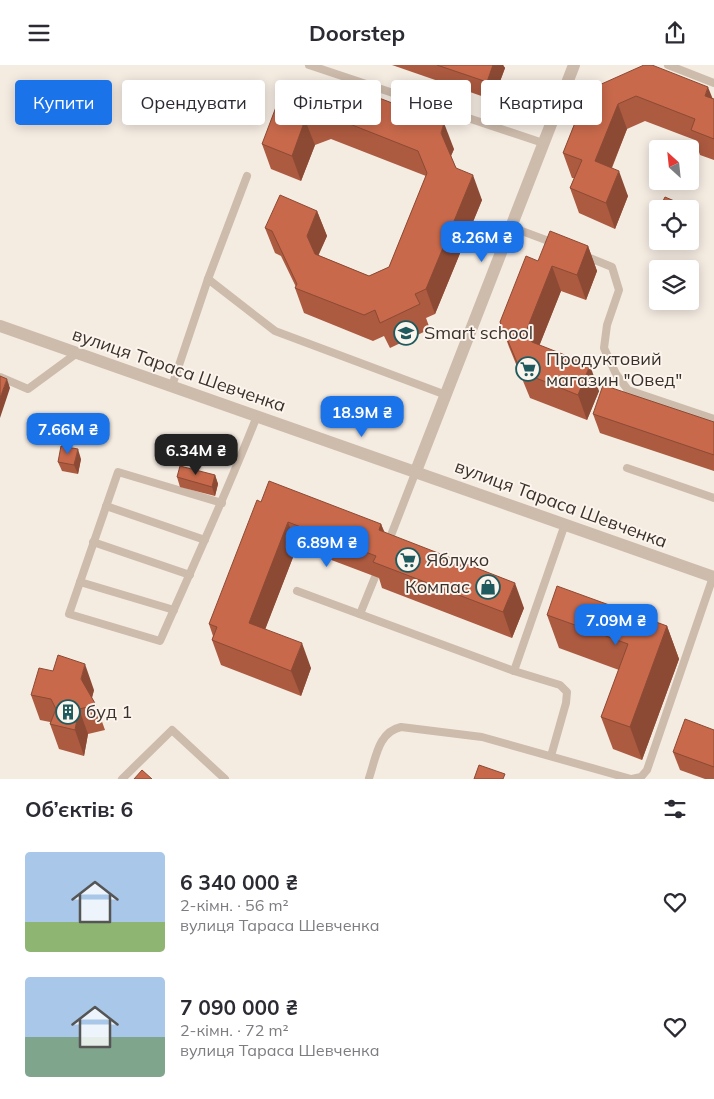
<!DOCTYPE html>
<html lang="uk">
<head>
<meta charset="utf-8">
<style>
  :root { --surface:#fff; --page:#f7f7f7; --text:#2b2b33; --muted:#7c7c81; --accent:#1a73e8 }
  body { margin:0; font-family:Mulish,sans-serif; background:var(--page); color:var(--text); height:100vh; display:flex; flex-direction:column; font-size:19px; white-space:nowrap }
  * { box-sizing:border-box; margin:0 }
  p { font-size:16px; color:var(--muted) }
  .icon { flex:none; width:28px; height:28px; fill:none; stroke:currentColor; stroke-width:2; stroke-linecap:round; stroke-linejoin:round }
  .map { position:relative; height:714px; overflow:hidden }
  .sheet { display:flex; flex-direction:column; background:var(--surface); flex:1 }
  .sheet>* { flex:none }
  .guide { position:absolute; left:15px; top:15px; width:685px; height:45px; display:flex; gap:10px }
  .needle { width:32px; rotate:333deg }
  .controls { position:absolute; left:649px; top:75px; display:grid; gap:10px }
  .controls a { display:grid; place-items:center; width:50px; height:50px; border-radius:5px; background:var(--surface); box-shadow:0 2px 12px #0003; font-size:25px }
  .price { position:absolute; translate:-50% -42px; padding:0 11px; border-radius:10px; background:var(--accent); color:#fff; font-size:16px; line-height:32px; filter:drop-shadow(0 1px 2px #0008) }
  .price::after { content:''; position:absolute; left:50%; top:30px; width:15px; height:11px; margin-left:-8px; background:inherit; clip-path:polygon(0 0,100% 0,50% 100%) }
  .price.active { background:#222; color:#fff }
  ul { padding:0; list-style:none }
  li { display:flex; align-items:center; gap:15px; height:125px; padding:0 25px }
  li span { display:grid; place-items:center; flex:none; width:140px; height:100px; border-radius:5px; color:#555 }
  li>.icon { margin-inline-start:auto }
  span .icon { width:60px; height:60px; fill:#fffc; stroke-width:1 }
  li b { font-size:21px }
  h2 { display:flex; justify-content:space-between; align-items:center; height:60px; padding:0 25px; font-size:21px }
  .chip { padding:0 18px; border-radius:5px; background:var(--surface); box-shadow:0 2px 12px #0003; font-size:18px; line-height:45px }
  .chip.active { background:var(--accent); color:#fff }
  header { display:flex; justify-content:space-between; align-items:center; height:65px; padding:0 25px; background:var(--surface); font-size:22px; font-weight:700 }
  .map>svg:first-child { display:block }
</style>
</head>
<body>
<header><svg class="icon" aria-label="menu" viewBox="0 0 24 24"><path d="M4 6h16M4 12h16M4 18h16"/></svg>Doorstep<svg class="icon" aria-label="share" viewBox="0 0 24 24"><path d="M12 15V3M7 8l5-5 5 5M5 13v7h14v-7"/></svg></header>
<div class="map">
<svg width="714" height="714" viewBox="0 0 714 714">
  <rect width="100%" height="100%" fill="#f4ebe1"/>
  <g fill="none" stroke-linecap="round" stroke-linejoin="round">
    <!-- service -->
    <g stroke="#cdbbac" stroke-width="8">
      <polyline points="309,0 543,78"/>
      <polyline points="668,0 714,18"/>
      <polyline points="511,162 554,178"/>
      <polyline points="585,191 612,202 619,225 607,260 604,283 616,309 628,325 714,354"/>
      <polyline points="208,214 275,266 446,330"/>
      <polyline points="0,312 28,324 77,288"/>
      <polyline points="172,321 208,214 247,111"/>
      <polyline points="627,403 714,433"/>
      <path d="M222,438L118,407L69,549L160,576C193,501 227,427 257,351"/>
      <polyline points="106,441 205,475"/>
      <polyline points="93,477 190,510"/>
      <polyline points="388,478 416,406"/>
      <polyline points="80,517 174,545"/>
      <polyline points="297,526 514,606 560,620 567,627 566,638 551,691"/>
      <polyline points="360,549 375,512"/>
      <polyline points="514,606 565,459"/>
      <path d="M369,713C376,693 378,667 401,662L482,672L631,714"/>
      <polyline points="122,714 172,665 225,714"/>
      <polyline points="632,714 641,712 647,705 713,512"/>
    </g>
    <!-- minor -->
    <polyline stroke="#cdbbac" stroke-width="12" points="416,406 574,0"/>
    <!-- tertiary -->
    <polyline stroke="#cdbbac" stroke-width="12" points="0,261 714,512"/>
  </g>
  <!-- wall -->
  <g fill="#ac5a40">
    <polygon points="392,0 503,0 505,3 493,35"/>
    <polygon points="332,24 454,84 451,91 456,103 482,135 435,249 426,253 430,264 390,283 384,271 373,276 304,248 295,223 296,222 281,191 275,188 265,163 317,146 327,171 318,190 369,211 389,202 426,111 331,74 315,80 301,116 271,104 262,79 283,45"/>
    <polygon points="588,25 714,34 714,95 700,90 695,75 645,56 627,64 612,103 628,131 615,164 579,148 570,123 574,113 572,113 563,88"/>
    <polygon points="588,181 597,206 586,235 561,226 539,281 599,326 587,355 530,333 509,282 500,257 538,196"/>
    <polygon points="593,349 714,357 714,406 600,368"/>
    <polygon points="81,394 78,409 62,406 58,397"/>
    <polygon points="215,410 218,419 215,431 180,422 177,412"/>
    <polygon points="261,437 381,459 385,468 524,543 512,573 382,523 379,513 297,482 265,564 311,603 301,631 221,600 212,575 213,571 209,559"/>
    <polygon points="547,550 667,561 679,594 642,695 613,684 601,652 619,605 559,583"/>
    <polygon points="94,625 92,633 96,640 105,665 88,669 84,691 59,684 50,659 50,657 40,655 31,630"/>
    <polygon points="714,665 714,714 705,714 680,705 673,687"/>
  </g>
  <!-- shaded-wall -->
  <g fill="#8c4a34">
    <polygon points="493,0 503,0 505,3 493,35 487,17"/>
    <polygon points="708,22 714,37 705,31"/>
    <polygon points="618,39 627,64 604,121 595,96"/>
    <polygon points="305,55 315,80 301,116 292,91"/>
    <polygon points="444,58 454,84 450,93 441,68"/>
    <polygon points="619,106 628,131 615,164 606,138"/>
    <polygon points="473,110 482,135 435,249 426,224"/>
    <polygon points="679,138 681,144 676,144"/>
    <polygon points="317,146 327,171 316,196 307,171"/>
    <polygon points="588,181 597,206 586,235 577,210"/>
    <polygon points="552,201 561,226 536,289 527,264"/>
    <polygon points="590,300 599,326 587,355 578,330"/>
    <polygon points="7,314 10,323 0,353 0,333"/>
    <polygon points="78,384 81,394 78,409 74,400"/>
    <polygon points="215,410 218,419 215,431 212,422"/>
    <polygon points="288,457 297,482 258,583 249,558"/>
    <polygon points="381,459 390,484 379,465"/>
    <polygon points="515,518 524,543 512,573 503,547"/>
    <polygon points="667,561 679,594 642,695 630,662"/>
    <polygon points="302,578 311,603 301,631 291,606"/>
    <polygon points="85,599 94,625 90,639 81,614"/>
    <polygon points="79,644 88,669 84,691 75,665"/>
  </g>
  <!-- building -->
  <g fill="#c8694b" stroke="#8c4a34">
    <polygon points="437,0 493,0 487,17"/>
    <polygon points="644,0 652,0 708,22 705,31 714,34 714,74 691,65 695,54 636,31 618,39 595,96 619,106 606,138 570,123 582,95 563,88 588,25"/>
    <polygon points="335,16 444,58 441,68 456,103 473,110 426,224 415,229 420,239 380,258 375,245 364,250 295,223 297,219 272,166 265,163 280,130 317,146 307,171 315,189 369,211 389,202 427,108 418,86 322,48 305,55 292,91 262,79 276,42 283,45 332,24"/>
    <polygon points="665,132 679,138 676,144 659,144"/>
    <polygon points="550,166 588,181 577,210 552,201 527,264 532,277 590,300 578,330 521,307 500,257 526,191 538,196"/>
    <polygon points="0,311 7,314 0,333"/>
    <polygon points="603,320 714,357 714,390 593,349"/>
    <polygon points="61,381 78,384 74,400 58,397"/>
    <polygon points="180,401 215,410 212,422 177,412"/>
    <polygon points="269,416 381,459 379,465 515,518 503,547 373,497 376,491 288,457 249,558 302,578 291,606 212,575 217,562 209,559 257,435 261,437"/>
    <polygon points="557,521 667,561 630,662 601,652 628,579 547,550"/>
    <polygon points="58,590 85,599 81,614 96,640 79,644 75,665 50,659 56,644 51,634 31,630 39,603 53,606"/>
    <polygon points="685,654 714,665 714,702 673,687"/>
    <polygon points="479,700 505,709 503,714 474,714"/>
    <polygon points="142,705 152,714 134,714"/>
  </g>
  <!-- icons -->
  <defs>
    <g id="school-ring" transform="scale(1.25)"><circle r="9.5" fill="#fbf5ee" stroke="#1f5a5e" stroke-width="1.5"/><path d="M0-5L7-2L0 1L-7-2ZM-4 1L0 2.5L4 1V4Q0 6-4 4Z" fill="#1f5a5e"/></g>
    <g id="supermarket-ring" transform="scale(1.25)"><circle r="9.5" fill="#fbf5ee" stroke="#1f5a5e" stroke-width="1.5"/><path d="M-6-5.5h2.5l.6 2H6L4.5 2H-2.5L-4.4-4H-6ZM-1.5 3.2a1.3 1.3 0 1 0 .1 0ZM3 3.2a1.3 1.3 0 1 0 .1 0Z" fill="#1f5a5e"/></g>
    <g id="shop-ring" transform="scale(1.25)"><circle r="9.5" fill="#fbf5ee" stroke="#1f5a5e" stroke-width="1.5"/><path d="M-5-2.5h2.3a2.7 3.5 0 0 1 5.4 0H5L5.5 6h-11ZM-1.5-2.5h3a1.5 2.3 0 0 0-3 0Z" fill="#1f5a5e"/></g>
    <g id="building-ring" transform="scale(1.25)"><circle r="9.5" fill="#fbf5ee" stroke="#1f5a5e" stroke-width="1.5"/><path d="M-4-6H4V6H1V3H-1V6H-4ZM-2.5-4.3h1.7v1.8h-1.7ZM.8-4.3h1.7v1.8H.8ZM-2.5-1h1.7V.8h-1.7ZM.8-1h1.7V.8H.8Z" fill="#1f5a5e"/></g>
  </defs>
  <g fill-rule="evenodd">
    <use href="#school-ring" x="406" y="268"/>
    <use href="#supermarket-ring" x="528" y="304"/>
    <use href="#supermarket-ring" x="408" y="495"/>
    <use href="#shop-ring" x="488" y="522"/>
    <use href="#building-ring" x="68" y="647"/>
  </g>
  <g text-anchor="middle" stroke-width="4" stroke-linejoin="round" paint-order="stroke">
    <!-- poi labels -->
    <g font-size="18" fill="#3b302b" stroke="#fbf5ee" text-anchor="start">
      <text x="424" y="274">Smart school</text>
      <text x="546" y="300">Продуктовий<tspan x="546" dy="21">магазин "Овед"</tspan></text>
      <text x="426" y="501">Яблуко</text>
      <text x="470" y="528" text-anchor="end">Компас</text>
      <text x="86" y="653">буд 1</text>
    </g>
    <!-- street labels -->
    <g font-size="18" fill="#3b302b" stroke="#fbf5ee">
      <text transform="translate(179 305) rotate(19)" y="6">вулиця Тараса Шевченка</text>
      <text transform="translate(561 439) rotate(20)" y="6">вулиця Тараса Шевченка</text>
    </g>
  </g>
</svg>
<div class="controls">
<a><svg class="needle" viewBox="-14 -14 28 28"><path d="M0-13l5 13h-10z" fill="#e53935"/><path d="M0 13l5-13h-10z" fill="#7c7c81"/></svg></a>
<a><svg class="icon" aria-label="locate" viewBox="0 0 24 24"><circle cx="12" cy="12" r="6"/><path d="M12 2v4M12 18v4M2 12h4M18 12h4"/></svg></a>
<a><svg class="icon" aria-label="layers" viewBox="0 0 24 24"><path d="M12 4l9 5-9 5-9-5zM3 14l9 5 9-5"/></svg></a>
</div>
<b class="price" style="left:482px;top:198px">8.26M ₴</b>
<b class="price" style="left:362px;top:373px">18.9M ₴</b>
<b class="price" style="left:68px;top:390px">7.66M ₴</b>
<b class="price active" style="left:196px;top:411px">6.34M ₴</b>
<b class="price" style="left:327px;top:503px">6.89M ₴</b>
<b class="price" style="left:616px;top:581px">7.09M ₴</b>
<div class="guide">
<a class="chip active">Купити</a>
<a class="chip">Орендувати</a>
<a class="chip">Фільтри</a>
<a class="chip">Нове</a>
<a class="chip">Квартира</a>
</div>
</div>
<section class="sheet">
<h2>Об’єктів: 6<svg class="icon" aria-label="filters" viewBox="0 0 24 24"><path d="M4 7h16M4 17h16"/><circle cx="9" cy="7" r="2"/><circle cx="15" cy="17" r="2"/></svg></h2>
<ul>
<li><span style="background:linear-gradient(#a9c7e8 70%,#8fb573 0)"><svg class="icon" aria-label="home" viewBox="0 0 24 24"><path d="M3 11l9-7 9 7M6 9v11h12V9"/></svg></span><div><b>6 340 000 ₴</b><p>2-кімн. · 56 m²</p><p>вулиця Тараса Шевченка</p></div><svg class="icon" aria-label="heart" viewBox="0 0 24 24"><path d="M12 20l-8-8c-3-5 5-10 8-4 3-6 11-1 8 4z"/></svg></li>
<li><span style="background:linear-gradient(#a9c7e8 60%,#7fa58c 0)"><svg class="icon" aria-label="home" viewBox="0 0 24 24"><path d="M3 11l9-7 9 7M6 9v11h12V9"/></svg></span><div><b>7 090 000 ₴</b><p>2-кімн. · 72 m²</p><p>вулиця Тараса Шевченка</p></div><svg class="icon" aria-label="heart" viewBox="0 0 24 24"><path d="M12 20l-8-8c-3-5 5-10 8-4 3-6 11-1 8 4z"/></svg></li>
</ul>
</section>
</body>
</html>
